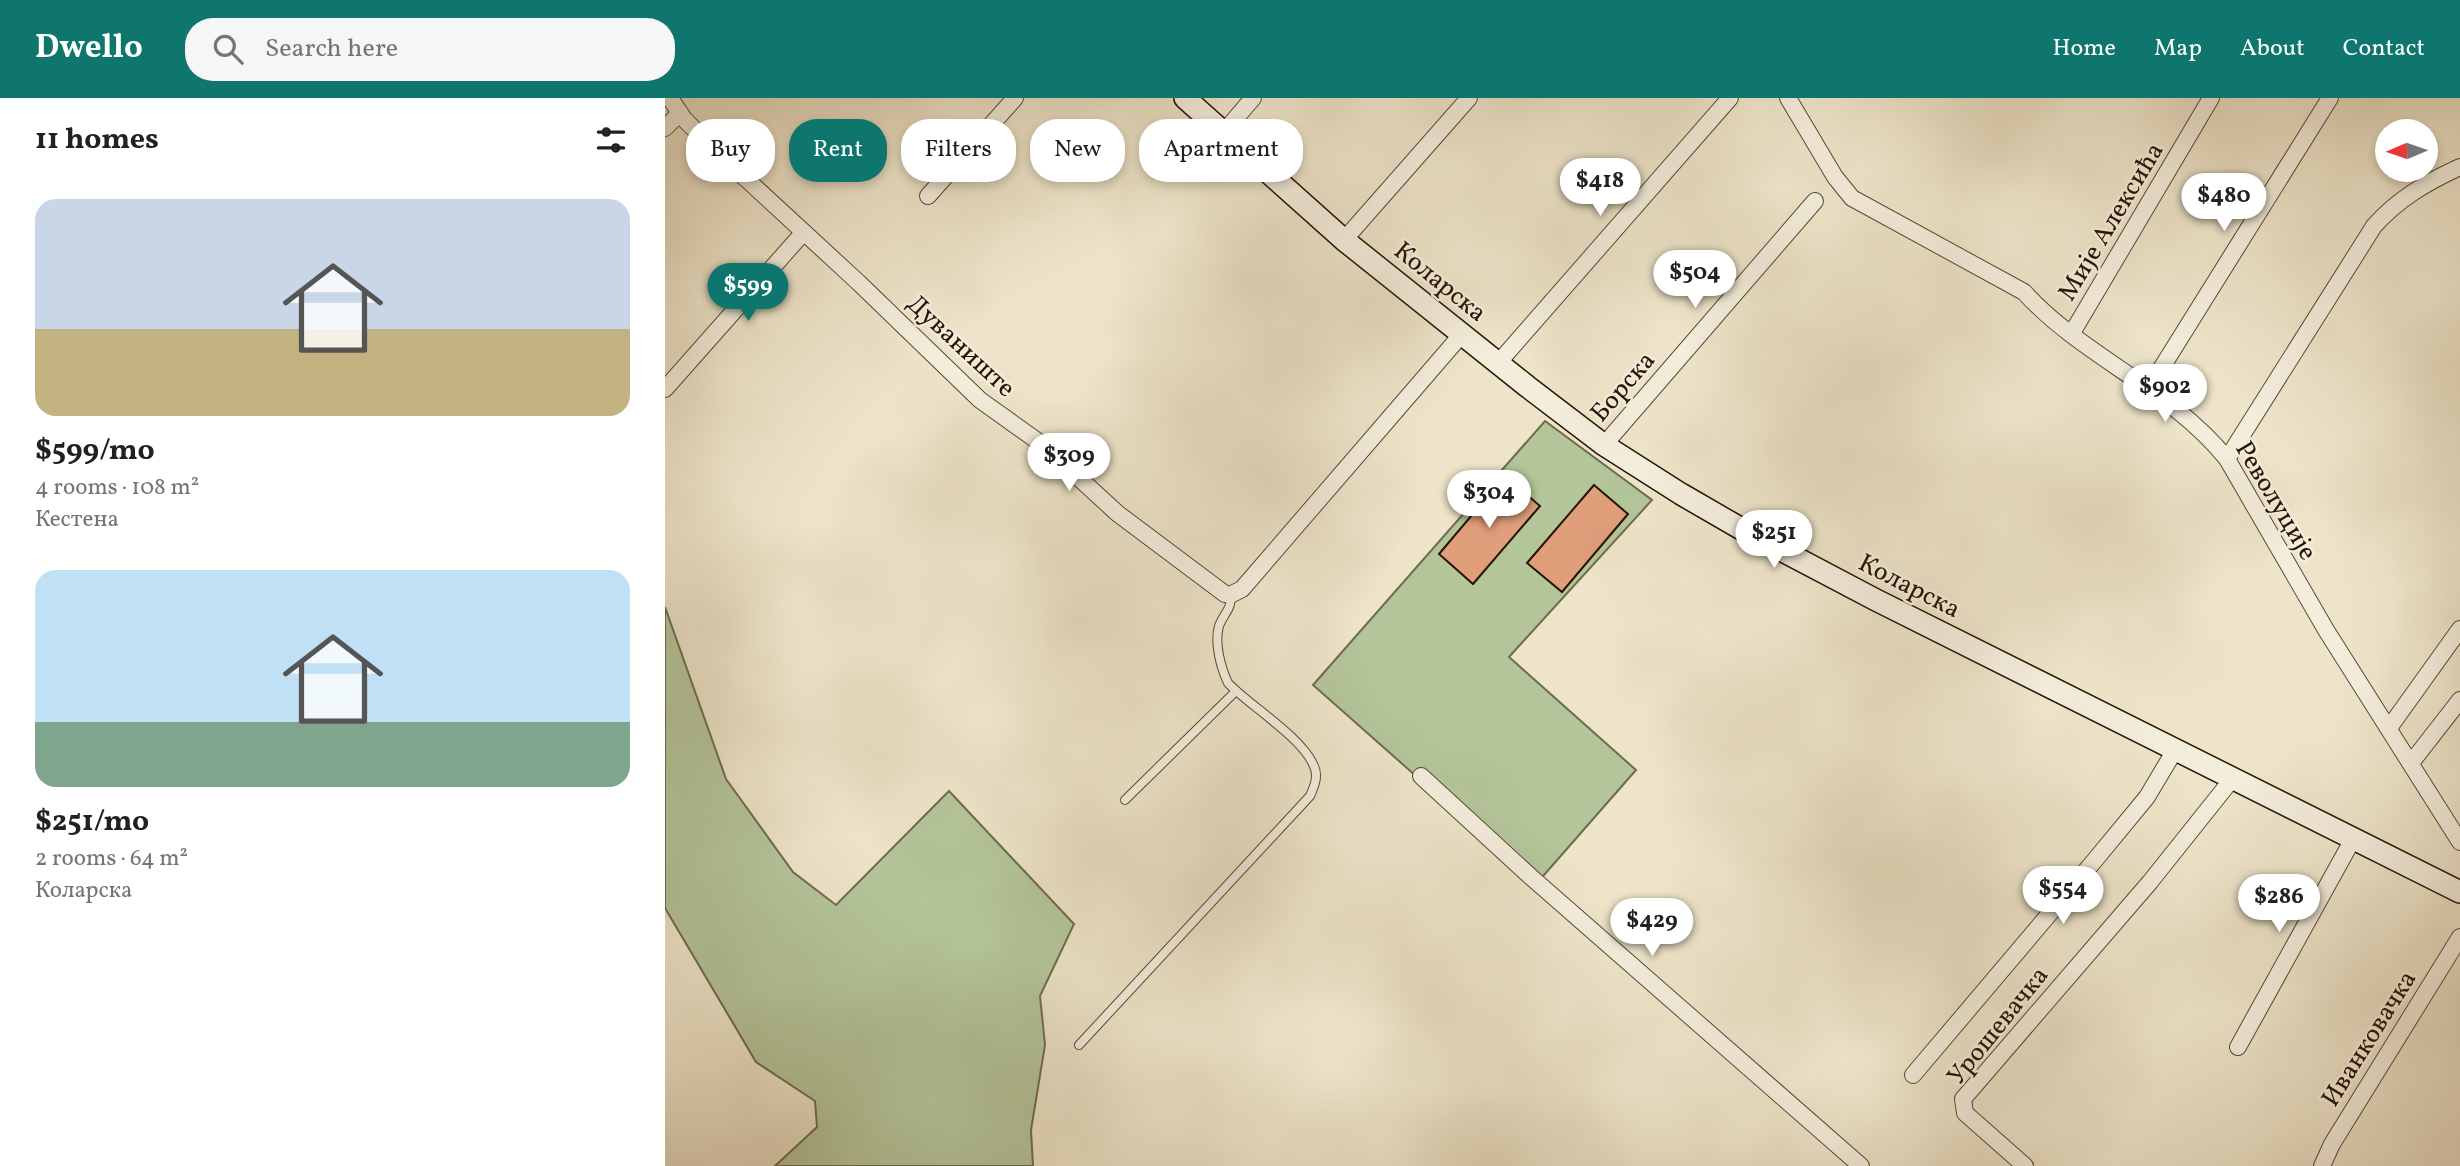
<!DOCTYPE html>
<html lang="en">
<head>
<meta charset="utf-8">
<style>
  :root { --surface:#fff; --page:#f6f6f6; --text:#202124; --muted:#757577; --accent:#0f766e }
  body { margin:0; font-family:Vollkorn,serif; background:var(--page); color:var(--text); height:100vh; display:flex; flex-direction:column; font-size:26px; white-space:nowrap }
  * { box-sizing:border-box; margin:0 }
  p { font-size:23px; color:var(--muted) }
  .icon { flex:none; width:38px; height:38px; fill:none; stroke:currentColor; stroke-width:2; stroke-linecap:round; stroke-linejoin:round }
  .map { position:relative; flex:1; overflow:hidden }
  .sheet { display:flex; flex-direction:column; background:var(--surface); width:665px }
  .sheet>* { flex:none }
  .guide { position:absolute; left:21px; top:21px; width:665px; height:63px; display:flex; gap:14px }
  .needle { width:46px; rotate:268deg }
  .tools { position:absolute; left:1710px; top:21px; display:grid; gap:14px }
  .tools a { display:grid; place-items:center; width:63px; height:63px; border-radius:50%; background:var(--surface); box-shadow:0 4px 10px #0003; font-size:35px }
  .price { position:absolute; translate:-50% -60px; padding:0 16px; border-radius:24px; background:#fff; color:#222; font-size:23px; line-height:46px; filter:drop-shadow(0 2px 4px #0008) }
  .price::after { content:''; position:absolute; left:50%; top:42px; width:21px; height:16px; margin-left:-10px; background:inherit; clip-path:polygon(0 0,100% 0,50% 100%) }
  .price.on { background:var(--accent); color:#fff }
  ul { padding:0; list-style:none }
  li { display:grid; align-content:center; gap:14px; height:371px; padding:0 35px }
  li span { display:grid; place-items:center; height:217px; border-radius:21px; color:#555 }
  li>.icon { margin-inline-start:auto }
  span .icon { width:126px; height:126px; fill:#fffc; stroke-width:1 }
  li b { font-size:30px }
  h2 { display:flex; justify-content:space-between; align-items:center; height:84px; padding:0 35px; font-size:30px }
  .pill { padding:0 24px; border-radius:28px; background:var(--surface); box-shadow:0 4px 10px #0003; font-size:24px; line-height:63px }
  .pill.on { background:var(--accent); color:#fff }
  header { display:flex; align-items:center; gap:42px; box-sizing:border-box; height:98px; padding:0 35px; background:var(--accent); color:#fff }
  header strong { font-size:33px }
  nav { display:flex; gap:38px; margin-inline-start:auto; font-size:24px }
  .search { width:490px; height:63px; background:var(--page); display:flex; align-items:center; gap:18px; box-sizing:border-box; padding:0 24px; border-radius:28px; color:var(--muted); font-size:26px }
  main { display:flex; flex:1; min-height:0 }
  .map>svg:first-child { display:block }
</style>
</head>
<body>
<header>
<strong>Dwello</strong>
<div class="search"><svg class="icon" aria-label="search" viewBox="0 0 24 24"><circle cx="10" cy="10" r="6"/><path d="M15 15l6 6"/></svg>Search here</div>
<nav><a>Home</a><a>Map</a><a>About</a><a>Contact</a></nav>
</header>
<main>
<section class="sheet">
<h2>11 homes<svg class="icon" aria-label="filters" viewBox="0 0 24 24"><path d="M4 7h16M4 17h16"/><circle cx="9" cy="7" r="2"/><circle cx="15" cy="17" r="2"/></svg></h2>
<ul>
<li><span style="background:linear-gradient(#c9d6e8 60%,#c2b280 0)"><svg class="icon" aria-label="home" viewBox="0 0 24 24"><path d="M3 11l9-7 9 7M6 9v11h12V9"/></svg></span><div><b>$599/mo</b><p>4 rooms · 108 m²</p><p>Кестена</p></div></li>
<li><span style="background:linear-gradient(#bfe0f5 70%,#7fa58c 0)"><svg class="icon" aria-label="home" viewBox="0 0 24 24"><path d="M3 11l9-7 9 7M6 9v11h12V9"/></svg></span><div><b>$251/mo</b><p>2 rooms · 64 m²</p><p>Коларска</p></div></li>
</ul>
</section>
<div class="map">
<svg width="1795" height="1068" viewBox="0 0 1795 1068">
  <rect width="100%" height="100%" fill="#ede4c9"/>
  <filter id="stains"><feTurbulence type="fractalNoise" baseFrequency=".00286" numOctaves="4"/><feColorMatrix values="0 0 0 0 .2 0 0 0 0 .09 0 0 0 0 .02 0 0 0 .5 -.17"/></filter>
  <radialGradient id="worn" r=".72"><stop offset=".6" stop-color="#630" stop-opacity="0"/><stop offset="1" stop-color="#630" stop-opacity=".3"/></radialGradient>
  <!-- green -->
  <g fill="#b4c59a" stroke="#6e6c4e" stroke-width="2">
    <polygon points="880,323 987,402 844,559 971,672 872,785 648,587"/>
    <polygon points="0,509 61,681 128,774 171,807 284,693 409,826 375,898 380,947 366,1032 368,1068 110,1068 152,1029 150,1003 91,964 0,810"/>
  </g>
  <!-- building -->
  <g fill="#e09e7b" stroke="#271402" stroke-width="2">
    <polygon points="840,378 875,408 808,486 774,456"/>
    <polygon points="929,387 963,416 897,494 862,465"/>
  </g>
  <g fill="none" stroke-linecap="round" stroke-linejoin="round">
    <!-- service casing -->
    <g stroke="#584834" stroke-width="10">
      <g id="service">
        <polyline points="460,702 571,593"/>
        <path d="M414,947L645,698C650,687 654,677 648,666C635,638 585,608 563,585C556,570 549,545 554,528C558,516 568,510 565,497"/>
      </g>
    </g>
    <!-- minor casing -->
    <g stroke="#584834" stroke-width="18">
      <g id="minor">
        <polyline points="5,0 19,21 52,54 194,185 315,302 378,347 452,415 560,496 565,497 577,491 797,236"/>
        <path d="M1123,0L1170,79L1187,100L1359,194C1418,259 1506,291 1562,361L1661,532L1795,744"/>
        <polyline points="0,30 15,15"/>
        <polyline points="559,34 588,0"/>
        <polyline points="263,98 350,0"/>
        <polyline points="679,142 804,0"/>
        <polyline points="1407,235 1546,0"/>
        <polyline points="834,264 1065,0"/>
        <polyline points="1484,290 1665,0"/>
        <polyline points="0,291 138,135"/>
        <polyline points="939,347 1150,103"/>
        <path d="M1562,361L1709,128C1733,101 1762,84 1795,69"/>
        <polyline points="1724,630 1795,531"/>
        <polyline points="1746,665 1795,602"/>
        <polyline points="756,678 866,779 1196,1068"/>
        <polyline points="1573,949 1688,741"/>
        <polyline points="1248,977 1430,762 1482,699 1510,652"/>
        <polyline points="1360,1068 1300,1015 1298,1001 1485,784 1568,680"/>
        <polyline points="1657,1068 1667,1046 1795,839"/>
      </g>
    </g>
    <!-- secondary casing -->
    <g stroke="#271402" stroke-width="24">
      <polyline id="secondary" points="520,0 679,142 863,289 939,347 1016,396 1080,433 1211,502 1795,794"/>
    </g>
    <!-- service -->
    <use href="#service" stroke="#f3eddc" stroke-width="8"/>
    <!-- minor -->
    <use href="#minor" stroke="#f3eddc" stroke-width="16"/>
    <!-- secondary -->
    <use href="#secondary" stroke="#f3eddc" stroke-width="21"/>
  </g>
  <g text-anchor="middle" stroke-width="5" stroke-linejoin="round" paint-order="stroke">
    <!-- street labels -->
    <g font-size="26" fill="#271402" stroke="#f3eddc">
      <text transform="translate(1445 123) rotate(-59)" y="9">Мије Алексића</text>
      <text transform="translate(776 183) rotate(39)" y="9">Коларска</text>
      <text transform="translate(297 247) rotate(43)" y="9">Дуваниште</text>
      <text transform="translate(957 288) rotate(-49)" y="9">Борска</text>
      <text transform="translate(1612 402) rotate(59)" y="9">Револуције</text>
      <text transform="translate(1245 487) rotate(27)" y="9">Коларска</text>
      <text transform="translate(1332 927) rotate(-51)" y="9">Урошевачка</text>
      <text transform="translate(1703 940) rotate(-58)" y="9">Иванковачка</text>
    </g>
  </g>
  <rect width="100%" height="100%" filter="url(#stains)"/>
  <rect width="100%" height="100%" fill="url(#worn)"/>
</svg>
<div class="tools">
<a><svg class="needle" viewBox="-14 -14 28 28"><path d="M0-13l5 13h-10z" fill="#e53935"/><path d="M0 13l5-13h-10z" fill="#757577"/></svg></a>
</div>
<b class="price" style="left:935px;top:120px">$418</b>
<b class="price" style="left:1559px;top:135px">$480</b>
<b class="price" style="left:1030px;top:212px">$504</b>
<b class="price on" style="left:83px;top:225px">$599</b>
<b class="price" style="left:1500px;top:326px">$902</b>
<b class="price" style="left:404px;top:395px">$309</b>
<b class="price" style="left:824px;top:432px">$304</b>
<b class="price" style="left:1109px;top:472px">$251</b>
<b class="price" style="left:1398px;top:828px">$554</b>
<b class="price" style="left:1614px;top:836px">$286</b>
<b class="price" style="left:987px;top:860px">$429</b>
<div class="guide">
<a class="pill">Buy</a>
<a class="pill on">Rent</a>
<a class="pill">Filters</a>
<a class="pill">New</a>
<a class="pill">Apartment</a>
</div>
</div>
</main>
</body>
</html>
